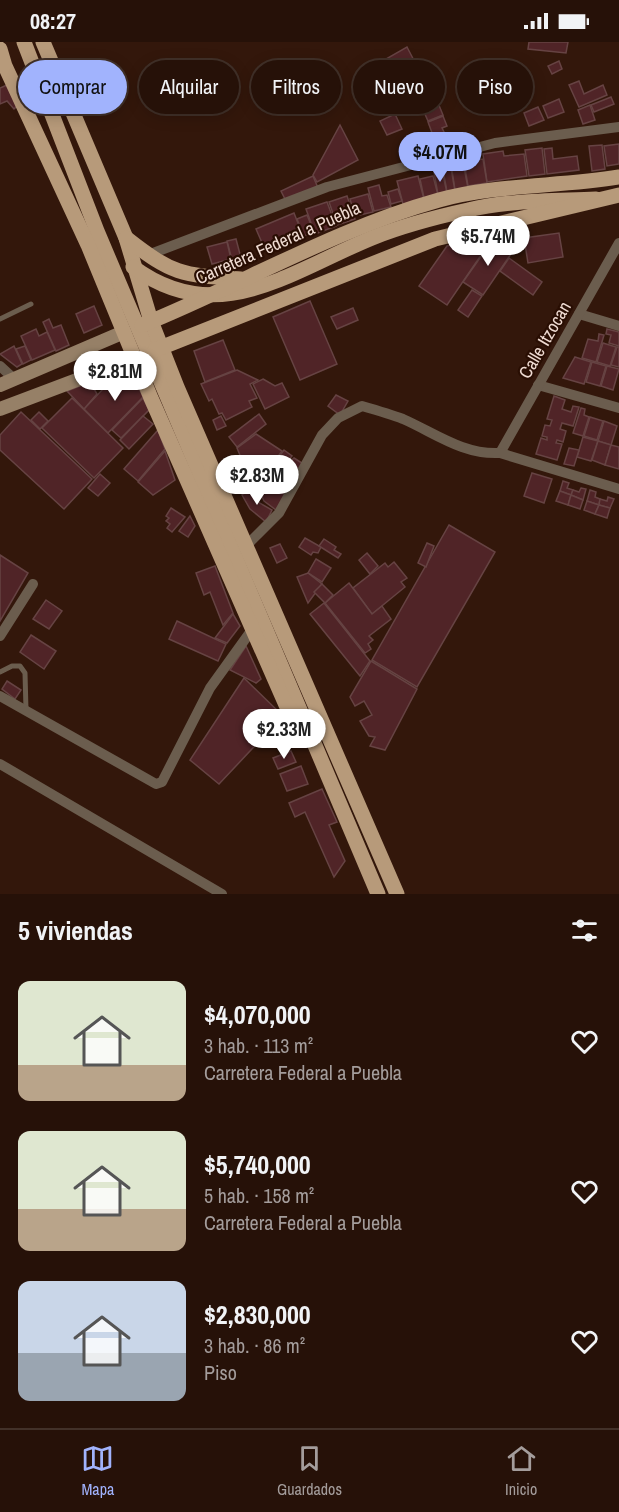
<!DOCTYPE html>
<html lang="es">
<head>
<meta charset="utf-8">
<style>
  :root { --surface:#261108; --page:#321f16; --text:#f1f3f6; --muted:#a49d9c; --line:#423129; --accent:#a1b3fd }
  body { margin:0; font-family:"Archivo Narrow",sans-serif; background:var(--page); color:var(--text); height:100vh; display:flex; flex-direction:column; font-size:22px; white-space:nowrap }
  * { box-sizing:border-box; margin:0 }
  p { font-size:20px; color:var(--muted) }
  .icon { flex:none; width:33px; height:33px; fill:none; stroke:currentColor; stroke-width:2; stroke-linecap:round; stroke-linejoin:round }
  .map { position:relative; height:852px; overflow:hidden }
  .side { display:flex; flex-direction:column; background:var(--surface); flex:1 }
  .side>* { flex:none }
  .guide { position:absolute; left:18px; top:18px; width:584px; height:54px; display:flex; gap:12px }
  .price { position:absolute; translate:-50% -51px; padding:0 14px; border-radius:21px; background:#fff; color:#222; font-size:20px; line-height:39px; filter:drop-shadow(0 2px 3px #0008) }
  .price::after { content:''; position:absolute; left:50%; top:36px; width:18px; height:14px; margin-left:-9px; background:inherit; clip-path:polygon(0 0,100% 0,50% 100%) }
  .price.on { background:var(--accent); color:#111 }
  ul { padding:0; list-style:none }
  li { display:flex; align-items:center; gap:18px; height:150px; padding:0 18px }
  li span { display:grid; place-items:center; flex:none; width:168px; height:120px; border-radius:12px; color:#555 }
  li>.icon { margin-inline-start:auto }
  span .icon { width:72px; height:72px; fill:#fffc; stroke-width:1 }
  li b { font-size:26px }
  h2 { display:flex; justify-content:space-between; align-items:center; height:72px; padding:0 18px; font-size:26px }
  .chip { padding:0 21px; border-radius:27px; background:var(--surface); box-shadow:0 3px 15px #0003,0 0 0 2px var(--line); font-size:21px; line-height:54px }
  .chip.on { background:var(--accent); color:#111 }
  .status { display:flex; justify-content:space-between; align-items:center; height:42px; padding:0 30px; background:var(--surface); direction:ltr }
  .status svg { height:16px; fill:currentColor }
  .tab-bar { display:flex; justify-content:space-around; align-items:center; height:84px; border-top:2px solid var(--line); background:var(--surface); font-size:16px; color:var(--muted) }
  .tab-bar a { display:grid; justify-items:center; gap:3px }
  .tab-bar .on { color:var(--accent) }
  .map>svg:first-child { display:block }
</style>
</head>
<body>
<div class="status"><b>08:27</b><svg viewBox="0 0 49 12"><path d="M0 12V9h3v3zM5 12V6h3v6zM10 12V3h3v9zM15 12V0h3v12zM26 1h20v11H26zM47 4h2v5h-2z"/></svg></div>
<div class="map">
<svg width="619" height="852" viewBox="0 0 619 852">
  <rect width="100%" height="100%" fill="#33170b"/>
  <!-- building -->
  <g fill="#502427" stroke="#664343" stroke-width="1.5">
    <polygon points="529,0 568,0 566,11 528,7"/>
    <polygon points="407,5 421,32 401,44 386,17"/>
    <polygon points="559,19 562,27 552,32 548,24"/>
    <polygon points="430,32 435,54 421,60 412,39"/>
    <polygon points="579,39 584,52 603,43 607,53 579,65 569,43"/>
    <polygon points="7,43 18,63 14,67 7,59 0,62 0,46"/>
    <polygon points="611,55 614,62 594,70 591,63"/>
    <polygon points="436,56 443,73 428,79 421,63"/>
    <polygon points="559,57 564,70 548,76 543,64"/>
    <polygon points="590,63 595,78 583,82 578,68"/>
    <polygon points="538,65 544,78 529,84 524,71"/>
    <polygon points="395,72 402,87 387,93 380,79"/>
    <polygon points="443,74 447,84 442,86 446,94 435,99 428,80"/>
    <polygon points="340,83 358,118 317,140 313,133"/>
    <polygon points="619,102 619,122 607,124 604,104"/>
    <polygon points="602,103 605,127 592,129 589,104"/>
    <polygon points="542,106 545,132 529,134 525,108"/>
    <polygon points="552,106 553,117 577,114 579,128 547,132 544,107"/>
    <polygon points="503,109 504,114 524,112 527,134 487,140 483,112"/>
    <polygon points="483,117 487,141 468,144 464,120"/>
    <polygon points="463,120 468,146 455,148 451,122"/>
    <polygon points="451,126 455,149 447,150 443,128"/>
    <polygon points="442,128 447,151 438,153 434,130"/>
    <polygon points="313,134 318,146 287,161 281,149"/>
    <polygon points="418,134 424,157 403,162 397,139"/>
    <polygon points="433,134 438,153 424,156 420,137"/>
    <polygon points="379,143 382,154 387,153 391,165 374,169 368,146"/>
    <polygon points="398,147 402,159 391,162 388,150"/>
    <polygon points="368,152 373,170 355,174 350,157"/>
    <polygon points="347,154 355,177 337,183 329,160"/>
    <polygon points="327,160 336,184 315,192 306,167"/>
    <polygon points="294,171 303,194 266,210 256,187"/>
    <polygon points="307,173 314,190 304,194 297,177"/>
    <polygon points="508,191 520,200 513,209 501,200"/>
    <polygon points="559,191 563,215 528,221 524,196"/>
    <polygon points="489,195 492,197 447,263 419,244 447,204"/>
    <polygon points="494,196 513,209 483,253 463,240"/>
    <polygon points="236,197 241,216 232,218 227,199"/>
    <polygon points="227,200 231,217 212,222 207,205"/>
    <polygon points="509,216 542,240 533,253 500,229"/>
    <polygon points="472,248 482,254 468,275 458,268"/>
    <polygon points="310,259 337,322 300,338 273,275"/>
    <polygon points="94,264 102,283 84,291 76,272"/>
    <polygon points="353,266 358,278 337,287 331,275"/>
    <polygon points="49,277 53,286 61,283 69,303 56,309 43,280"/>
    <polygon points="36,287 39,294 47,290 55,308 32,318 21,294"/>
    <polygon points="607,287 619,290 619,304 609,301 611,293 606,292"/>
    <polygon points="599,292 604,293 596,320 582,316 588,297 598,299"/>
    <polygon points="223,298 235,328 205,340 194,309"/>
    <polygon points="603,301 616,305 610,324 597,320"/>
    <polygon points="14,304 22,322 17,325 0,312"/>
    <polygon points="25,304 31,318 23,322 16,307"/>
    <polygon points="617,305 619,305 619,325 611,323"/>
    <polygon points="575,315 591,320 584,342 563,336"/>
    <polygon points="592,320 606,324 600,344 586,340"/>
    <polygon points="607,324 619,327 613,348 601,344"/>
    <polygon points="237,328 258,338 250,342 257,356 249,359 252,365 226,378 222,371 219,372 212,357 209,359 201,342"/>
    <polygon points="132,331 143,355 108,391 84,367 103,347"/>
    <polygon points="263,337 275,344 282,341 289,355 265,367 253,342"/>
    <polygon points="90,340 97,352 84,367 67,349"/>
    <polygon points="336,353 348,359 340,373 328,364"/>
    <polygon points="554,354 565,358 562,367 571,370 573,364 579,365 573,384 562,381 560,387 566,389 563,400 557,398 556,401 562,402 557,418 536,412 541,396 547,398 547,395 542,394 545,383 550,384 552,378 547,377"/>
    <polygon points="72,356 123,406 94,436 42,386"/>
    <polygon points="143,356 149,368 121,396 112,388"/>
    <polygon points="581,366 585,367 584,373 589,375 583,394 573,391"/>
    <polygon points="21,370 92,437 64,467 0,408 0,393"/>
    <polygon points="39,370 48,379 40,387 31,378"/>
    <polygon points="259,372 266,382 237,405 229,395"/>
    <polygon points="143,374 153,382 129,407 120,398"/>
    <polygon points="221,374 226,384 217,388 213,378"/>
    <polygon points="590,375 603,379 597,398 584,394"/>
    <polygon points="604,379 617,384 611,403 598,399"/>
    <polygon points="158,388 165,407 138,439 124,427"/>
    <polygon points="256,392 282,409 254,447 237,406"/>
    <polygon points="583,395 598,399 591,419 577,415"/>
    <polygon points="598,399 611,403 605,423 592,418"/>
    <polygon points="611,403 619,405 619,427 605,423"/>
    <polygon points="569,406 579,408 574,424 564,422"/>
    <polygon points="284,408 292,414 280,429 270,427"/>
    <polygon points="165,409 175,438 153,453 138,440"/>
    <polygon points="294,416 305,423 292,441 280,429"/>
    <polygon points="269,430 292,445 276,468 264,459 258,446"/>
    <polygon points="532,431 552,437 544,461 524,454"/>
    <polygon points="100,432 110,441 98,454 88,446"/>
    <polygon points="563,439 569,441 567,446 573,448 571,453 560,449"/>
    <polygon points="250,446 256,459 272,468 266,480 250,467 242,453"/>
    <polygon points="581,446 586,447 583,458 571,453 573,448 579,450"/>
    <polygon points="590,448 596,450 595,455 600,457 599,463 587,459"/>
    <polygon points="560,449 571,453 568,463 556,459"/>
    <polygon points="571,453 583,458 580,467 568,463"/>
    <polygon points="608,455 614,457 610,466 599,463 600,457 607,459"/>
    <polygon points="587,459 599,463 595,472 584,468"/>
    <polygon points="599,463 610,466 607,476 595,472"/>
    <polygon points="171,466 185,475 172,490 167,486 170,482 166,479 169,476 166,474"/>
    <polygon points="190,474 195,484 188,495 179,489"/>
    <polygon points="449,483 495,510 417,645 372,618"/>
    <polygon points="305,496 321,505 318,511 313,510 311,513 299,505"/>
    <polygon points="324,497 336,505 334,508 341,512 338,516 319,504"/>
    <polygon points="427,501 434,504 426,525 418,521"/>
    <polygon points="280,502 287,516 277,521 270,506"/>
    <polygon points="367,511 378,524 370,532 359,518"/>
    <polygon points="0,513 28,531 0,579"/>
    <polygon points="316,517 331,526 322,540 308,531"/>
    <polygon points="394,520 407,536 401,540 405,545 372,572 353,546 385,521 388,525"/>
    <polygon points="215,524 233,571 223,583 210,550 204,553 196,531"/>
    <polygon points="308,531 322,542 308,561 297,535"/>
    <polygon points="349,541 372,572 382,564 391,577 369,594 373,598 368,602 371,607 365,611 325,561"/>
    <polygon points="322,542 333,553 325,561 314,550"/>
    <polygon points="46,558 62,569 49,587 33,577"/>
    <polygon points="324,561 370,619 360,634 310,572"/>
    <polygon points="233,572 240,584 227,601 215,596"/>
    <polygon points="177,579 226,602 218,619 169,597"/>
    <polygon points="31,593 56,609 44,627 20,610"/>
    <polygon points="246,604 261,637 256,641 230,628"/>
    <polygon points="371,619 417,647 385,708 370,704 375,695 369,694 360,679 372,673 364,659 355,664 350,655"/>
    <polygon points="244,636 283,674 219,742 190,718"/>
    <polygon points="7,639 21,648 15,657 2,647"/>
    <polygon points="291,709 296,720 278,727 273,716"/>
    <polygon points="301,724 308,742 287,749 280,732"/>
    <polygon points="322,747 337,780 329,783 345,819 334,835 305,770 295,775 289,761"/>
  </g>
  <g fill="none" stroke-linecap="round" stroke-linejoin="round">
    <!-- service -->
    <g stroke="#6b5d4e" stroke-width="5">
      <polyline points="0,277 31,262"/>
      <polyline points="0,630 12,624 20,624 25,631 26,668"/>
    </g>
    <!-- minor -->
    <g stroke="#6b5d4e" stroke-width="10">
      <polyline points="148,213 327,145 495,101 619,85"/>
      <polyline points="579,272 619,284"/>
      <polyline points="0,324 13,336"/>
      <polyline points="538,343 619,366"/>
      <polyline points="500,411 619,201"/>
      <path d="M246,504L279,471L322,393L338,376L362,364C376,368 390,372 403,377C435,391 463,413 500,411L619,447"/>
      <polyline points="0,594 33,542"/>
      <polyline points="0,654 156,742 162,740 210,646 251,589"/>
      <polyline points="0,722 222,852"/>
    </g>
    <!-- secondary -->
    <g stroke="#968067" stroke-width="14">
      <polyline points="0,343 124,290"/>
      <polyline points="0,367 135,316"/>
    </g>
    <!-- primary -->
    <g stroke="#b79a7a" stroke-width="15">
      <polyline points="24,0 97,189 378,852"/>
      <polyline points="43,0 126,196 151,279 177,345 397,852"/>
      <polyline points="0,7 5,24 88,203 151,356 286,663 291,668"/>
      <path d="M126,196C173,233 182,233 241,237"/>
      <path d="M133,225C218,288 291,229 372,196C402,184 436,175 468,168C509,158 554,159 596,157"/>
      <path d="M142,283C241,243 335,187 439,158C498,142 559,145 619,135"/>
      <polyline points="155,308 435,197 619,153"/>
    </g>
  </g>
  <g text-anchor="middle" stroke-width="4.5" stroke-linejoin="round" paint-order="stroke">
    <!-- street labels -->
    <g font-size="18" fill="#efdbd2" stroke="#290e03">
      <text transform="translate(278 201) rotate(-24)" y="6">Carretera Federal a Puebla</text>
      <text transform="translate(545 298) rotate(-60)" y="6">Calle Itzocan</text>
    </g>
  </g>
</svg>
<b class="price on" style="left:440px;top:141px">$4.07M</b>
<b class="price" style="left:488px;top:225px">$5.74M</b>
<b class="price" style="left:115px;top:360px">$2.81M</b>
<b class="price" style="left:257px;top:464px">$2.83M</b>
<b class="price" style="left:284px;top:718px">$2.33M</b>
<div class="guide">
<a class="chip on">Comprar</a>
<a class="chip">Alquilar</a>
<a class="chip">Filtros</a>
<a class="chip">Nuevo</a>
<a class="chip">Piso</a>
</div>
</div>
<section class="side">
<h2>5 viviendas<svg class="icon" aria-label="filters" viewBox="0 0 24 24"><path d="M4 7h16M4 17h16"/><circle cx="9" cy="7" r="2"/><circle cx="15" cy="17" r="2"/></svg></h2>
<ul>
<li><span style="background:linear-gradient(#dfe7d0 70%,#b9a48a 0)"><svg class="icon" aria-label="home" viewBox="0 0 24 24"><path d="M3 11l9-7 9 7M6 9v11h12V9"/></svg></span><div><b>$4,070,000</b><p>3 hab. · 113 m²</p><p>Carretera Federal a Puebla</p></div><svg class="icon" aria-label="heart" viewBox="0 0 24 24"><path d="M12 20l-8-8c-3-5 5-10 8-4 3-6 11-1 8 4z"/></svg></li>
<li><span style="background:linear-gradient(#dfe7d0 65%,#b9a48a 0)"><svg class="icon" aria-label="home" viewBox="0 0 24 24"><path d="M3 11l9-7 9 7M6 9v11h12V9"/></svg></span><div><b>$5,740,000</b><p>5 hab. · 158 m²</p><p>Carretera Federal a Puebla</p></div><svg class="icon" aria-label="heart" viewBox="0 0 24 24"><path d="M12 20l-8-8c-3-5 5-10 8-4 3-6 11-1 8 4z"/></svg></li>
<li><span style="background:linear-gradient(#c9d6e8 60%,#9aa5b1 0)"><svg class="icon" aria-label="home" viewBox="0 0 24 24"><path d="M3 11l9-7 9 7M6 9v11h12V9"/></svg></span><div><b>$2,830,000</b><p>3 hab. · 86 m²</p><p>Piso</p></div><svg class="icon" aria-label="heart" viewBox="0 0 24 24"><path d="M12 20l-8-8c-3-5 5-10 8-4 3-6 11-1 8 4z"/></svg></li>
</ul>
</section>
<nav class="tab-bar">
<a class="on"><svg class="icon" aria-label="map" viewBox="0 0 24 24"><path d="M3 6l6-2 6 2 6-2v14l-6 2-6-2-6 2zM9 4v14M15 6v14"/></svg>Mapa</a>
<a><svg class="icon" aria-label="saved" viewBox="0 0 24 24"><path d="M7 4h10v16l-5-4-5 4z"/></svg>Guardados</a>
<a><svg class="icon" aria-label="home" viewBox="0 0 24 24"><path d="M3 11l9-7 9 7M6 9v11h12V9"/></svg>Inicio</a>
</nav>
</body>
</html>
